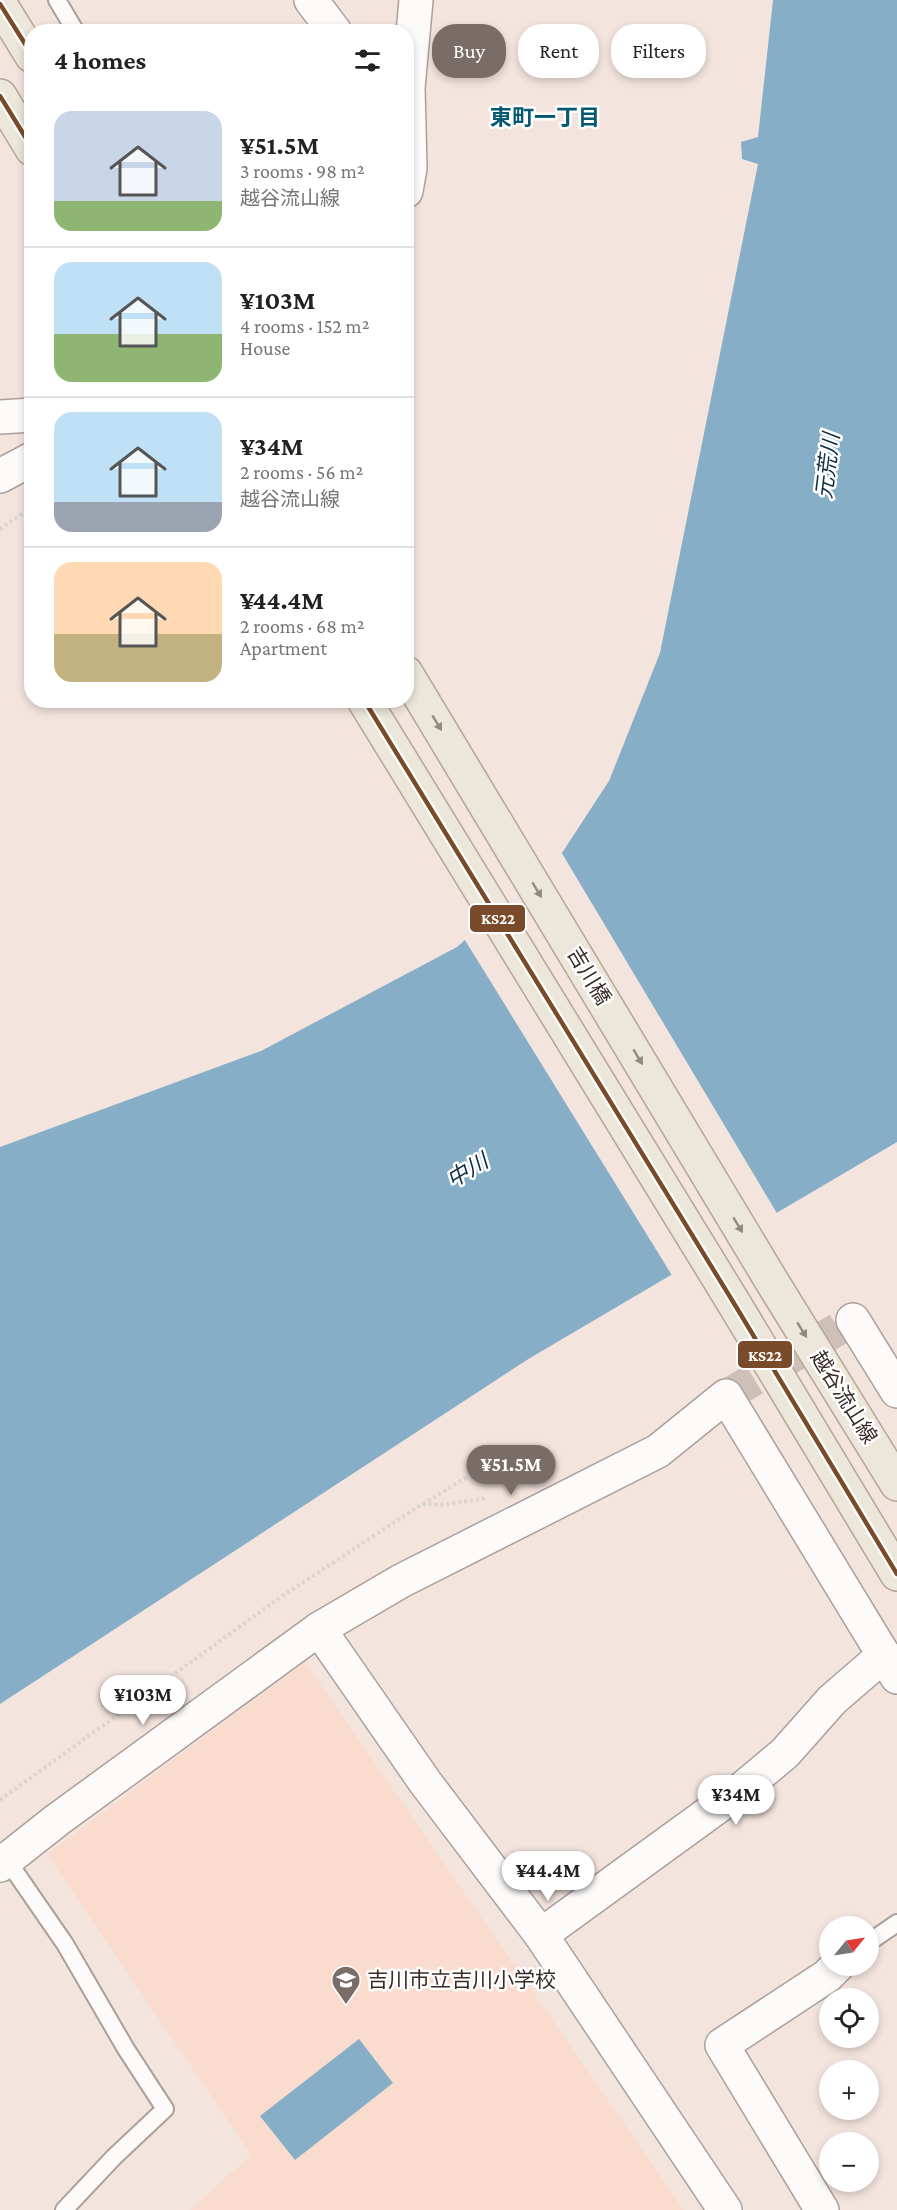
<!DOCTYPE html>
<html lang="en">
<head>
<meta charset="utf-8">
<style>
  :root { --surface:#fff; --page:#f2f2f2; --text:#222; --muted:#767676; --line:#e0e0e0; --accent:#7a6c67 }
  body { margin:0; font-family:"Crimson Pro","Noto Sans JP",serif; background:var(--page); color:var(--text); height:100vh; display:flex; flex-direction:column; font-size:22px; white-space:nowrap }
  * { box-sizing:border-box; margin:0 }
  p { font-size:20px; color:var(--muted) }
  .icon { flex:none; width:33px; height:33px; fill:none; stroke:currentColor; stroke-width:2; stroke-linecap:round; stroke-linejoin:round }
  .map { position:relative; flex:1; overflow:hidden }
  .details { position:absolute; left:24px; top:24px; width:390px; height:684px; display:flex; flex-direction:column; background:var(--surface); border-radius:24px; box-shadow:0 3px 9px #0003 }
  .details>* { flex:none }
  .banner { position:absolute; left:432px; top:24px; width:375px; height:54px; display:flex; gap:12px }
  .needle { width:39px; rotate:60deg }
  .tools { position:absolute; left:819px; top:1916px; display:grid; gap:12px }
  .tools a { display:grid; place-items:center; width:60px; height:60px; border-radius:50%; background:var(--surface); box-shadow:0 3px 9px #0003; font-size:30px }
  .price { position:absolute; translate:-50% -51px; padding:0 14px; border-radius:21px; background:#fff; color:#222; font-size:20px; line-height:39px; filter:drop-shadow(0 2px 3px #0008) }
  .price::after { content:''; position:absolute; left:50%; top:36px; width:18px; height:14px; margin-left:-9px; background:inherit; clip-path:polygon(0 0,100% 0,50% 100%) }
  .price.on { background:var(--accent); color:#fff }
  ul { padding:0; list-style:none }
  li { display:flex; align-items:center; gap:18px; height:150px; padding:0 30px }
  li+li { border-top:2px solid var(--line) }
  li span { display:grid; place-items:center; flex:none; width:168px; height:120px; border-radius:18px; color:#555 }
  li>.icon { margin-inline-start:auto }
  span .icon { width:72px; height:72px; fill:#fffc; stroke-width:1 }
  li b { font-size:26px }
  h2 { display:flex; justify-content:space-between; align-items:center; height:72px; padding:0 30px; font-size:26px }
  .tag { padding:0 21px; border-radius:24px; background:var(--surface); box-shadow:0 3px 9px #0003; font-size:21px; line-height:54px }
  .tag.on { background:var(--accent); color:#fff }
  .map>svg:first-child { display:block }
</style>
</head>
<body>
<div class="map">
<svg width="897" height="2210" viewBox="0 0 897 2210">
  <rect width="100%" height="100%" fill="#f3e4de"/>
  <!-- built -->
  <polygon fill="#fadccf" points="305,1662 684,2210 190,2210 251,2155 47,1854"/>
  <!-- water -->
  <g fill="#86aec7">
    <polygon points="773,0 897,0 897,1142 530,1358 0,1704 0,1147 261,1051 457,947 560,856 609,781 660,653 758,164 742,159 741,142 758,137"/>
    <polygon points="359,2039 393,2083 295,2160 260,2116"/>
  </g>
  <!-- pier -->
  <polygon fill="#f3e4de" points="560,850 778,1215 673,1277 463,937"/>
  <g fill="none" stroke-linecap="round" stroke-linejoin="round">
    <!-- minor-tunnel -->
    <polyline stroke="#cebfb9" stroke-width="33" stroke-dasharray="33 16" stroke-linecap="butt" points="726,1396 853,1320"/>
    <!-- service casing -->
    <g stroke="#ac9f9a" stroke-width="20">
      <g id="service">
        <polyline points="57,0 76,32"/>
        <polyline points="7,1860 65,1944 126,2049 165,2109 114,2157 64,2210"/>
        <polyline points="868,1943 897,1923"/>
      </g>
    </g>
    <!-- minor casing -->
    <g stroke="#ac9f9a" stroke-width="36">
      <g id="minor">
        <polyline points="311,0 335,32"/>
        <polyline points="0,417 32,415"/>
        <polyline points="853,1320 897,1391"/>
        <polyline points="319,1629 425,1782 541,1935 725,2210"/>
        <polyline points="0,1865 57,1820 319,1629 401,1581 658,1451 726,1396 897,1677"/>
        <polyline points="541,1935 742,1789 785,1753 832,1700 884,1655"/>
        <polyline points="822,2210 722,2045 827,1976 838,1965"/>
      </g>
    </g>
    <!-- tertiary casing -->
    <g stroke="#ac9f9a" stroke-width="36">
      <g id="tertiary">
        <polyline points="406,191 410,168 408,88 416,0"/>
        <polyline points="0,476 32,459"/>
      </g>
    </g>
    <!-- primary casing -->
    <g stroke="#b5a592" stroke-width="36">
      <g id="primary">
        <polyline points="0,4 32,56"/>
        <polyline points="0,96 32,149"/>
        <polyline points="406,673 771,1280 897,1484"/>
        <polyline points="364,700 735,1305 897,1574"/>
      </g>
    </g>
    <!-- path -->
    <g stroke="#dad5d3" stroke-width="4" stroke-dasharray="3 3" stroke-linecap="butt">
      <polyline points="0,529 32,507"/>
      <polyline points="423,1504 467,1477"/>
      <polyline points="0,1800 278,1599 422,1504 441,1505 487,1498"/>
    </g>
    <!-- service -->
    <use href="#service" stroke="#fdfbfa" stroke-width="16"/>
    <!-- minor -->
    <use href="#minor" stroke="#fdfbfa" stroke-width="33"/>
    <!-- tertiary -->
    <use href="#tertiary" stroke="#fdfbfa" stroke-width="33"/>
    <!-- primary -->
    <use href="#primary" stroke="#ece6db" stroke-width="33"/>
    <!-- bus-1 casing -->
    <g stroke="#fff" stroke-width="9">
      <g id="bus-1">
        <polyline points="0,4 32,55"/>
        <polyline points="0,96 32,148"/>
        <polyline points="364,700 735,1305 897,1574"/>
      </g>
    </g>
    <!-- bus-1 -->
    <use href="#bus-1" stroke="#7a4b2a" stroke-width="4.5"/>
  </g>
  <!-- one-way arrows -->
  <defs><path id="oneway-solid" d="M-6-.8H1V-3.2L6.5 0L1 3.2V.8H-6Z" transform="scale(1.5)"/></defs>
  <g fill="#928981">
    <use href="#oneway-solid" transform="translate(437 723) rotate(59)"/>
    <use href="#oneway-solid" transform="translate(537 890) rotate(59)"/>
    <use href="#oneway-solid" transform="translate(638 1057) rotate(59)"/>
    <use href="#oneway-solid" transform="translate(738 1225) rotate(59)"/>
    <use href="#oneway-solid" transform="translate(802 1330) rotate(58)"/>
  </g>
  <!-- icons -->
  <defs>
    <g id="school-pin" transform="scale(1.5)"><path d="M0 17L-7.5 6A9.5 9.5 0 1 1 7.5 6Z" fill="#7a6c67" stroke="#fff"/><path d="M0-5L7-2L0 1L-7-2ZM-4 1L0 2.5L4 1V4Q0 6-4 4Z" fill="#fff"/></g>
  </defs>
  <g fill-rule="evenodd">
    <use href="#school-pin" x="346" y="1980"/>
  </g>
  <g text-anchor="middle" stroke-width="5" stroke-linejoin="round" paint-order="stroke">
    <!-- street labels -->
    <g font-size="21" fill="#392c27" stroke="#fff">
      <text transform="translate(589 976) rotate(59)" y="7">吉川橋</text>
      <text transform="translate(844 1397) rotate(58)" y="7">越谷流山線</text>
    </g>
    <!-- poi labels -->
    <g font-size="21" fill="#392c27" stroke="#fff" text-anchor="start">
      <text x="367" y="1987">吉川市立吉川小学校</text>
    </g>
    <!-- neighbourhood labels -->
    <g font-size="22" font-weight="bold" fill="#065972" stroke="#fff">
      <text x="545" y="125">東町一丁目</text>
    </g>
    <!-- water labels -->
    <g font-size="22" font-style="italic" fill="#102e3f" stroke="#fff">
      <text transform="translate(827 466) rotate(-83)" y="8">元荒川</text>
      <text transform="translate(467 1170) rotate(-31)" y="8">中川</text>
    </g>
  </g>
  <g stroke="#fff" stroke-width="2">
    <rect x="469" y="904" width="57" height="29" rx="6" fill="#7a4b2a"/>
    <rect x="737" y="1340" width="56" height="29" rx="6" fill="#7a4b2a"/>
  </g>
  <g font-size="16" text-anchor="middle" font-weight="bold" fill="#fff">
    <text x="498" y="924">KS22</text>
    <text x="765" y="1361">KS22</text>
  </g>
</svg>
<div class="tools">
<a><svg class="needle" viewBox="-14 -14 28 28"><path d="M0-13l5 13h-10z" fill="#e53935"/><path d="M0 13l5-13h-10z" fill="#767676"/></svg></a>
<a><svg class="icon" aria-label="locate" viewBox="0 0 24 24"><circle cx="12" cy="12" r="6"/><path d="M12 2v4M12 18v4M2 12h4M18 12h4"/></svg></a>
<a>+</a>
<a>−</a>
</div>
<b class="price on" style="left:511px;top:1496px">¥51.5M</b>
<b class="price" style="left:143px;top:1726px">¥103M</b>
<b class="price" style="left:736px;top:1826px">¥34M</b>
<b class="price" style="left:548px;top:1902px">¥44.4M</b>
<div class="banner">
<a class="tag on">Buy</a>
<a class="tag">Rent</a>
<a class="tag">Filters</a>
</div>
<section class="details">
<h2>4 homes<svg class="icon" aria-label="filters" viewBox="0 0 24 24"><path d="M4 7h16M4 17h16"/><circle cx="9" cy="7" r="2"/><circle cx="15" cy="17" r="2"/></svg></h2>
<ul>
<li><span style="background:linear-gradient(#c9d6e8 75%,#8fb573 0)"><svg class="icon" aria-label="home" viewBox="0 0 24 24"><path d="M3 11l9-7 9 7M6 9v11h12V9"/></svg></span><div><b>¥51.5M</b><p>3 rooms · 98 m²</p><p>越谷流山線</p></div></li>
<li><span style="background:linear-gradient(#bfe0f5 60%,#8fb573 0)"><svg class="icon" aria-label="home" viewBox="0 0 24 24"><path d="M3 11l9-7 9 7M6 9v11h12V9"/></svg></span><div><b>¥103M</b><p>4 rooms · 152 m²</p><p>House</p></div></li>
<li><span style="background:linear-gradient(#bfe0f5 75%,#9aa5b1 0)"><svg class="icon" aria-label="home" viewBox="0 0 24 24"><path d="M3 11l9-7 9 7M6 9v11h12V9"/></svg></span><div><b>¥34M</b><p>2 rooms · 56 m²</p><p>越谷流山線</p></div></li>
<li><span style="background:linear-gradient(#ffd9b3 60%,#c2b280 0)"><svg class="icon" aria-label="home" viewBox="0 0 24 24"><path d="M3 11l9-7 9 7M6 9v11h12V9"/></svg></span><div><b>¥44.4M</b><p>2 rooms · 68 m²</p><p>Apartment</p></div></li>
</ul>
</section>
</div>
</body>
</html>
